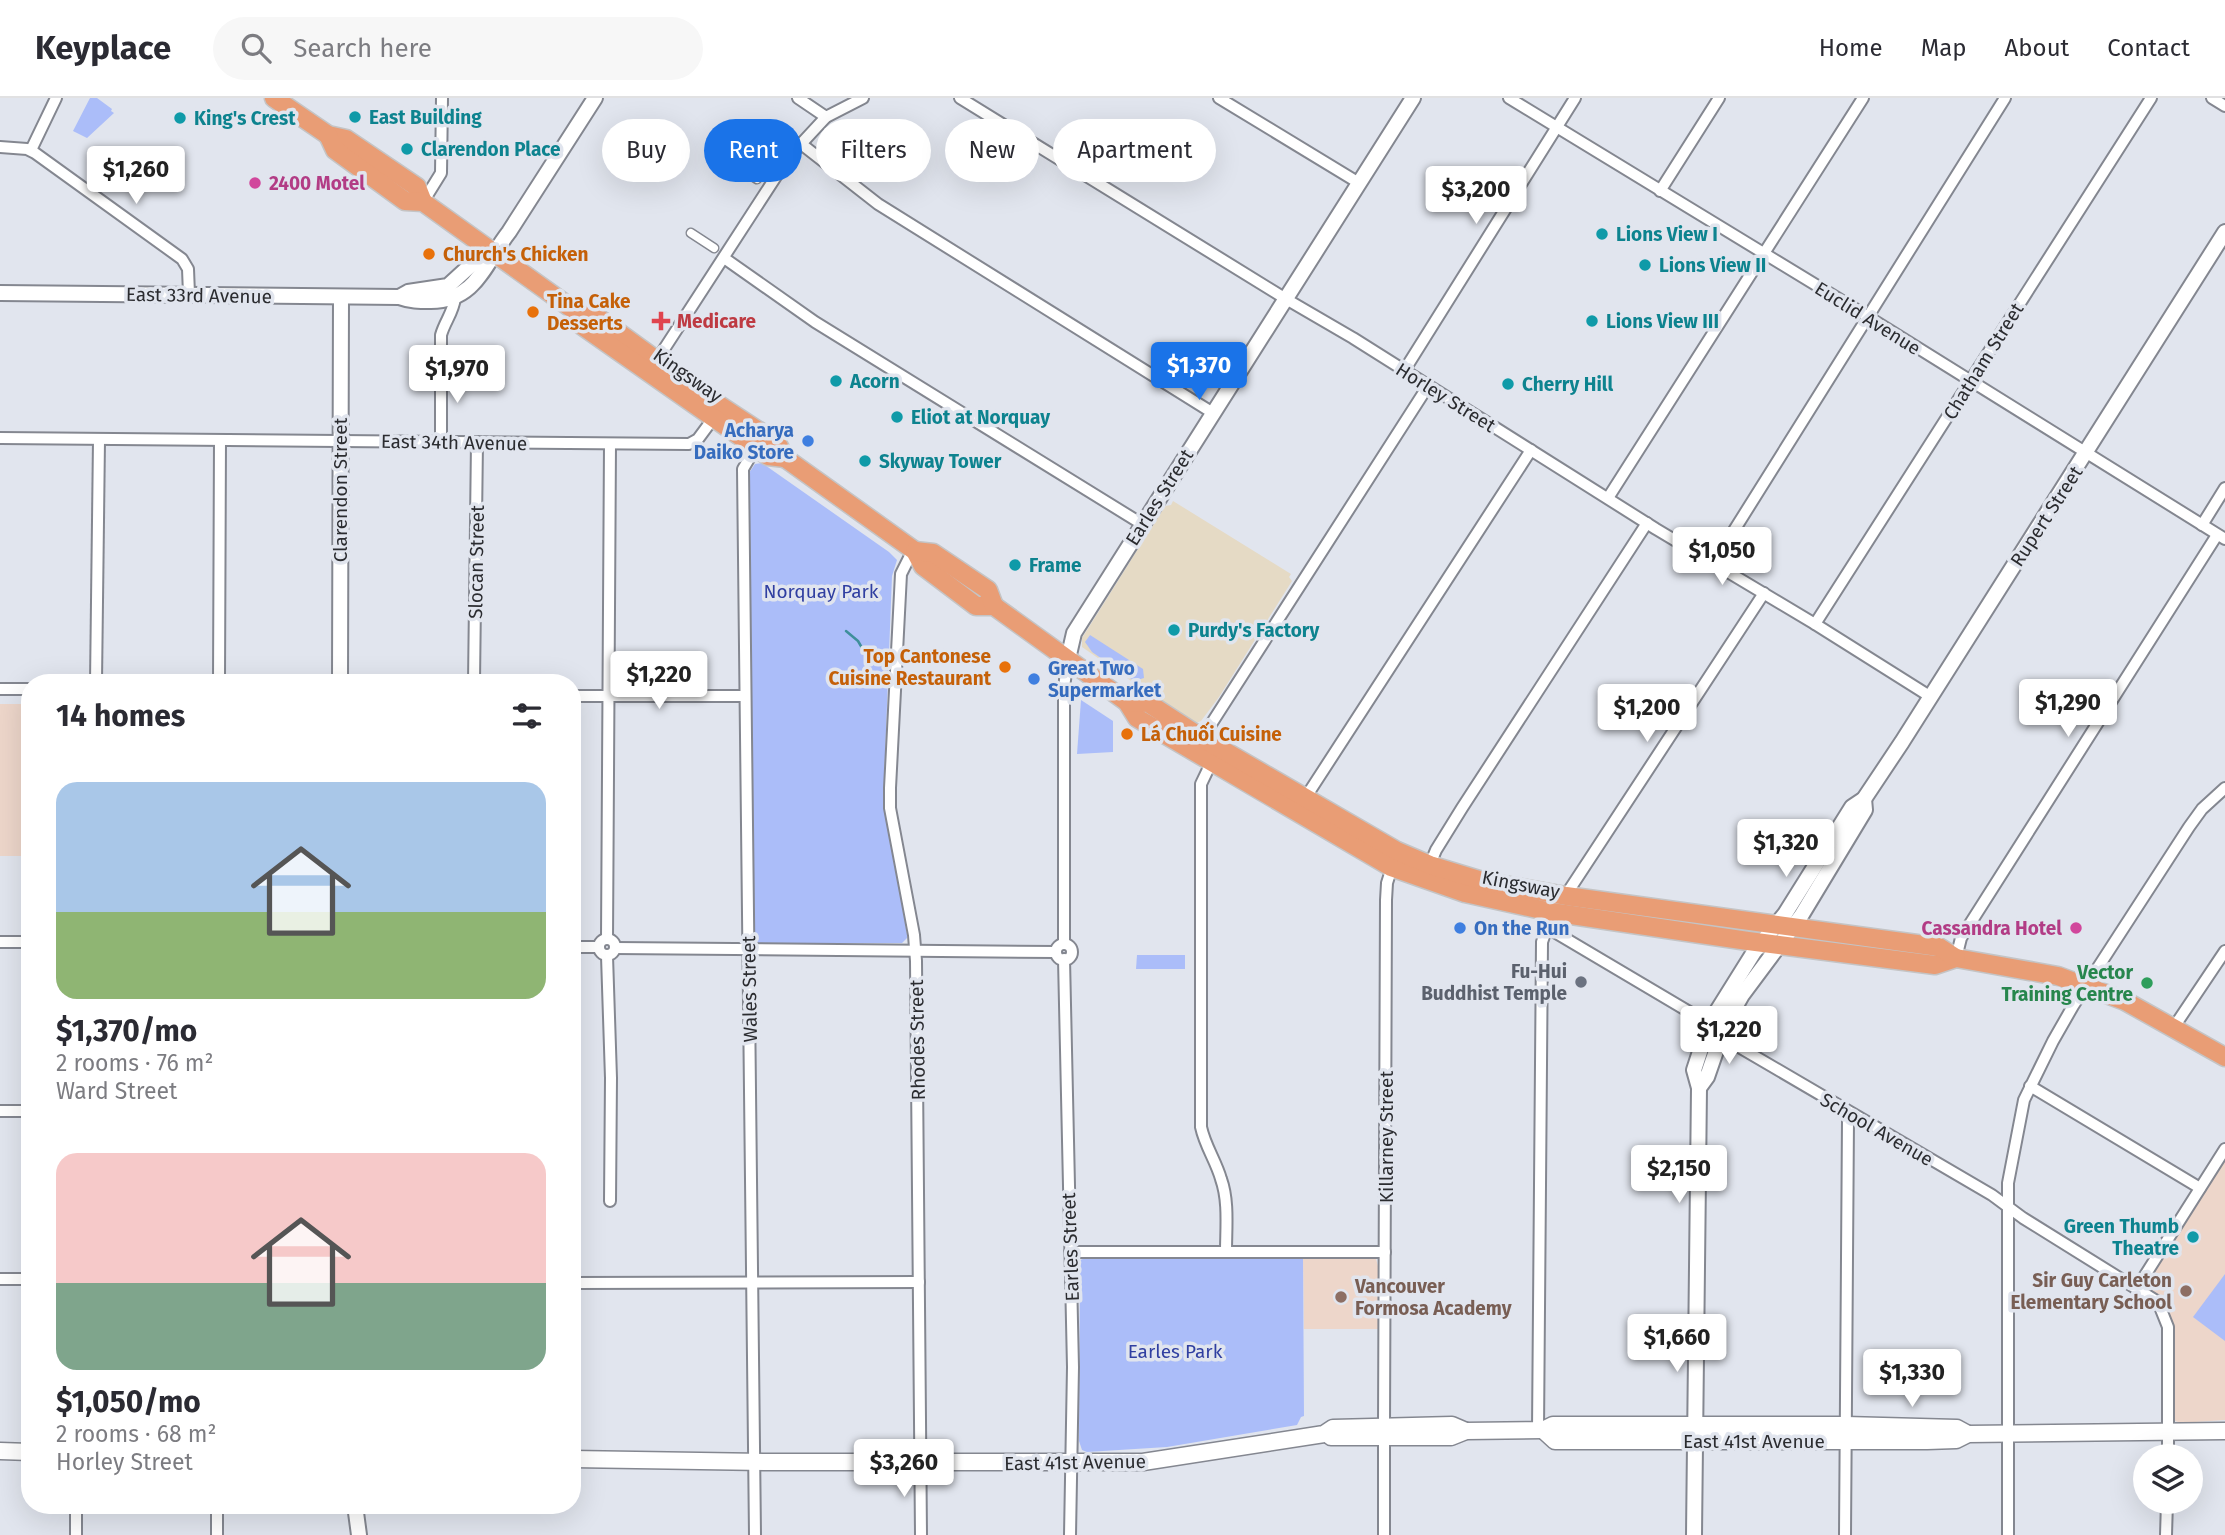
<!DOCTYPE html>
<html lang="en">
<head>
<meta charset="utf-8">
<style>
  :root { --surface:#fff; --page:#f7f7f7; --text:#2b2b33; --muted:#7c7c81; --line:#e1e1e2; --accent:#1a73e8 }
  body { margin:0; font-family:"Fira Sans",sans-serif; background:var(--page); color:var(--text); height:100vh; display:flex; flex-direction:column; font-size:26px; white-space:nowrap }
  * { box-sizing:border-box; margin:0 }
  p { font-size:23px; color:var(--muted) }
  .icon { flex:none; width:38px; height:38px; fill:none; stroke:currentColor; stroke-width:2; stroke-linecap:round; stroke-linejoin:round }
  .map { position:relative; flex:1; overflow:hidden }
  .sheet { position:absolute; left:21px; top:576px; width:560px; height:840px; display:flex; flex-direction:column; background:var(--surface); border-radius:28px; box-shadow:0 7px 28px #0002 }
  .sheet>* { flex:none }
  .guide { position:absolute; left:602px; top:21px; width:665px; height:63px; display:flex; gap:14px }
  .tools { position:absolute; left:2133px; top:1346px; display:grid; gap:14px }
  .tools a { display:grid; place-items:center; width:70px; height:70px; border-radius:50%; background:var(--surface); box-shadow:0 7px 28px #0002; font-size:35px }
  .price { position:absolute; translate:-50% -60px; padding:0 16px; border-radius:7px; background:#fff; color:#222; font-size:23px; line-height:46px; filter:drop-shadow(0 2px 4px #0008) }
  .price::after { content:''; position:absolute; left:50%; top:42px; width:21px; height:16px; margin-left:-10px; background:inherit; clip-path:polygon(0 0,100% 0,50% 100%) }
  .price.current { background:var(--accent); color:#fff }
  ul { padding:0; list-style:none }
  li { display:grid; align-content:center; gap:14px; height:371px; padding:0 35px }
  li span { display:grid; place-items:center; height:217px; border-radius:21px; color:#555 }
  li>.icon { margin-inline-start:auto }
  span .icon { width:126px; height:126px; fill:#fffc; stroke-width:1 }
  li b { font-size:30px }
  h2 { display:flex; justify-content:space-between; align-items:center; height:84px; padding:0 35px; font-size:30px }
  .tag { padding:0 24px; border-radius:32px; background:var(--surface); box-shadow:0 7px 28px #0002; font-size:24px; line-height:63px }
  .tag.current { background:var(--accent); color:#fff }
  header { display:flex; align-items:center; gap:42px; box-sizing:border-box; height:98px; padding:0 35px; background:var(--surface); border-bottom:2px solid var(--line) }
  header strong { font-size:33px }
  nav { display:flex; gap:38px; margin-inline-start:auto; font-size:24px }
  .search { width:490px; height:63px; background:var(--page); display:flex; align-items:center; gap:18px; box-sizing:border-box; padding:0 24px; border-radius:38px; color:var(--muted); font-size:26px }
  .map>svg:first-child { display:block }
</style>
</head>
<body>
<header>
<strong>Keyplace</strong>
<div class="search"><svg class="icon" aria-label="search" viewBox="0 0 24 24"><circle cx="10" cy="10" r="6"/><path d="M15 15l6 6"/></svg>Search here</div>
<nav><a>Home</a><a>Map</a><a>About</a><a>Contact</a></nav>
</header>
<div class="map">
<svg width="2225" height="1437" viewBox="0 0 2225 1437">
  <rect width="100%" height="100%" fill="#e1e5ee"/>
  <!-- industrial -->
  <polygon fill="#e5dac5" points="1173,403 1291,476 1289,479 1292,483 1219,599 1201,623 1196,625 1192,625 1082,549 1082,540 1165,408 1171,407"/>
  <!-- education -->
  <g fill="#edd6ca">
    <rect x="0" y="606" width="30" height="152"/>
    <polygon points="2225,1058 2225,1322 2181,1325 2175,1323 2172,1319 2171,1232 2145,1185"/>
    <polygon points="1303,1158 1368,1158 1376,1161 1378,1168 1380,1231 1304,1231"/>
  </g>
  <!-- green -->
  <g fill="#abbdf9">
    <polygon points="90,0 97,0 112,11 111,13 114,15 87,40 73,33"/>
    <polygon points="762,365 889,454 897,462 892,478 884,684 885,710 907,836 907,840 902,845 775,845 772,847 759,846 753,839 749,375 755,366"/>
    <polygon points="1090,537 1143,571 1144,580 1134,583 1092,554 1085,544"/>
    <polygon points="1081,602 1113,623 1113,654 1077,656"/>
    <polygon points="1137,857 1185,857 1185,871 1136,871"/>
    <polygon points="1303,1158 1304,1318 1301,1319 1297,1327 1167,1349 1087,1354 1082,1352 1079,1343 1080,1162 1089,1159"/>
    <polygon points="2225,1176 2225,1243 2193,1219"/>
  </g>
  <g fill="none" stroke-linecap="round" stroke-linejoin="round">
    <!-- stream -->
    <polyline stroke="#3e8f9b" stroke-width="2.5" points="846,533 858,543 865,555"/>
    <!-- pedestrian casing -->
    <g stroke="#848790" stroke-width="11">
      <g id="pedestrian">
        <polyline points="732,65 757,81"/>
        <polyline points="691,135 714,150"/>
      </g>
    </g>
    <!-- minor casing -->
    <g stroke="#848790" stroke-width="14">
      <g id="minor">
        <polyline points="798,0 826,19"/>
        <polyline points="960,0 1286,201 1353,240 1656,431 1815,526 1931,599"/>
        <polyline points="1219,0 1359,85"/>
        <polyline points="1509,0 1857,212 2225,441"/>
        <polyline points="2212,0 2225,8"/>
        <polyline points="800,45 878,106 1213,315"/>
        <polyline points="0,49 27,51 35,55 182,161 188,171 189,196"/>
        <polyline points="31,52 56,0"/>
        <polyline points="1660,93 1719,0"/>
        <polyline points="423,104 441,75 442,0"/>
        <polyline points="724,160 815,224 1142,426"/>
        <polyline points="657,262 788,60 826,19 863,0"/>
        <polyline points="1404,273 1575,0"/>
        <polyline points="0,340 689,346 698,341 715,318"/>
        <path d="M441,344V237C445,223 453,215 455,200"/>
        <polyline points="1608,400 1863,0"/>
        <polyline points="2202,427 2225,390"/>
        <polyline points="913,452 901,476 890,690 890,710 914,837 916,863 921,1437"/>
        <polyline points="1713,466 2005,0"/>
        <polyline points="1815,526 2151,0"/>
        <polyline points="96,584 99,342"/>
        <polyline points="219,584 220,342"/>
        <polyline points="474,584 477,344"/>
        <polyline points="0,591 30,591"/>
        <polyline points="572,598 745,598"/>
        <polyline points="1199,645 1428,288"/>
        <path d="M1213,661L1201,686V1029C1205,1048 1216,1063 1221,1081C1229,1103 1226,1130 1226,1154"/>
        <polyline points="1304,702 1531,352"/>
        <polyline points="1428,771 1436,752 1462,710 1647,425"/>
        <polyline points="1564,800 1764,495"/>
        <polyline points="1546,829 1703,922 1727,942 1992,1097 2023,1120 2158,1204 2168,1229 2168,1358"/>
        <circle cx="607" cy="849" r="8"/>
        <polyline points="607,841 610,346"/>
        <polyline points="0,844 30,844"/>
        <polyline points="1064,846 1064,589 1068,561"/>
        <circle cx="1064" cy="854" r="8"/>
        <polyline points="572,849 598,849"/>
        <polyline points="615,850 1056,854"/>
        <polyline points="607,858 611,980 610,1103"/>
        <polyline points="1956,860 1961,840 2217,437"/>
        <polyline points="1064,861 1073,1269 1070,1437"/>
        <polyline points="2174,929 2225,853"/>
        <polyline points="2030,988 2200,1090"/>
        <polyline points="0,1013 30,1013"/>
        <polyline points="1070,1154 1385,1154"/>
        <polyline points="0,1181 30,1181"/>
        <polyline points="572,1185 919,1184"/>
        <polyline points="2137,1190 2225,1051"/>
        <polyline points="1384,1328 1386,802 1387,785 1393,766"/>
        <polyline points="1538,1332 1542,844 1553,812"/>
        <polyline points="217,1407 217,1437"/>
        <polyline points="76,1437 76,1407"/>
        <polyline points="755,1437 743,371 756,349"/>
        <polyline points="1384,1437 1384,1339"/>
        <polyline points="1845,1437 1848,1022 1851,1016"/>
        <polyline points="2008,1437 2008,1085 2024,1002 2053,943 2073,908 2189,729 2202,711 2225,690"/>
        <polyline points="2166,1437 2167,1404"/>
      </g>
    </g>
    <!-- tertiary casing -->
    <g stroke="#848790" stroke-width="18">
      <g id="tertiary">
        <path d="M0,195L399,199C410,203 419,203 431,203C477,203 485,164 509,134L595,0"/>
        <polyline points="399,199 408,194 448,188 471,167 492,154"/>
        <polyline points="1068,561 1074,535 1413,0"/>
        <polyline points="340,584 341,199"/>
        <polyline points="1699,990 1707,979 1725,927 1742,897 1801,818 1865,712 1864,701"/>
        <polyline points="355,1407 359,1437"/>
        <polyline points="1694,1437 1699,990 1694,972 1709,926 1754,854 1785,816 1852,709 1864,701 1902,644 2225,134"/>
      </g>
    </g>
    <!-- secondary casing -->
    <g stroke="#848790" stroke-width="19">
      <g id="secondary">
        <polyline points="1543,1332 1555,1343 1927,1343 1956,1342 1968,1336 2225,1333"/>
        <polyline points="1331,1339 1451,1339 1466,1333 1543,1332 1553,1327 1846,1327 1957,1330 1968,1336"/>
        <polyline points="0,1353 30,1354"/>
        <polyline points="572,1361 766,1364 1143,1364 1324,1336 1333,1330 1452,1327 1466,1333"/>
      </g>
    </g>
    <!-- primary casing -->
    <g stroke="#c4c4c5" stroke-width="21">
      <g id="primary">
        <polyline points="274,0 328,37 346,41 417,89 423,104"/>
        <polyline points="328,37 335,52 405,103 423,104 578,215 593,216 710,301 777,345 785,360 915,453 923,468 976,508 994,508 1127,604 1137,620 1391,769 1465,795 1551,814 1748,843 1935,867 1956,860 2058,878 2125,903 2225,959"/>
        <polyline points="578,215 581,227 768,358 785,360"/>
        <polyline points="915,453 933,455 988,492 994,508"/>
        <polyline points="1127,604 1148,605 1202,640 1397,753 1430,767 1486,784 1566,798 1939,849 1956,860"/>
      </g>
    </g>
    <!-- pedestrian -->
    <use href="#pedestrian" stroke="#fff" stroke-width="8"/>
    <!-- minor -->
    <use href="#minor" stroke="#fff" stroke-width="10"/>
    <!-- tertiary -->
    <use href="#tertiary" stroke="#fff" stroke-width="14"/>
    <!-- secondary -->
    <use href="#secondary" stroke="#fff" stroke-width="16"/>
    <!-- primary -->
    <use href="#primary" stroke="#e99d75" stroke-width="18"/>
  </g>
  <!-- markers -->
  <g fill="#0f9aa8" stroke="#e1e5ee" stroke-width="2.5">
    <circle cx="355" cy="19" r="7"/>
    <circle cx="180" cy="20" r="7"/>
    <circle cx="407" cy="51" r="7"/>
    <circle cx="1602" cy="136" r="7"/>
    <circle cx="1645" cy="167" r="7"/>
    <circle cx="1592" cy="223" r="7"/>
    <circle cx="836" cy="283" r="7"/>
    <circle cx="1508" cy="286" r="7"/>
    <circle cx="897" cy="319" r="7"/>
    <circle cx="865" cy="363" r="7"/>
    <circle cx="1015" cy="467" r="7"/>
    <circle cx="1174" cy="532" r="7"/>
    <circle cx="2193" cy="1139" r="7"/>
  </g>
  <g fill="#d1479c" stroke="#e1e5ee" stroke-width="2.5">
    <circle cx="255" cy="85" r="7"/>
    <circle cx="2076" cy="830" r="7"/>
  </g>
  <g fill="#e8710a" stroke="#e1e5ee" stroke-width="2.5">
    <circle cx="429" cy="156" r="7"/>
    <circle cx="533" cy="214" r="7"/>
    <circle cx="1005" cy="569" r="7"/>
    <circle cx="1127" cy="636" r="7"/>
  </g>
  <path fill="#e0444e" stroke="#e1e5ee" stroke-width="2.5" d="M657.5 212.5h7v7h7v7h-7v7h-7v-7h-7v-7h7z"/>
  <g fill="#3f7fe0" stroke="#e1e5ee" stroke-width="2.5">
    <circle cx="808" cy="343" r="7"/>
    <circle cx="1034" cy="581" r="7"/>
    <circle cx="1460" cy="830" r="7"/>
  </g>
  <circle fill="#6b7280" stroke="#e1e5ee" stroke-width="2.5" cx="1581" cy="884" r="7"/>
  <circle fill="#2e9e5b" stroke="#e1e5ee" stroke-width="2.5" cx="2147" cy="885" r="7"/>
  <g fill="#8d6e63" stroke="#e1e5ee" stroke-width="2.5">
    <circle cx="2186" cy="1193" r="7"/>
    <circle cx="1341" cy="1199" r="7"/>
  </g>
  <g text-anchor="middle" stroke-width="7" stroke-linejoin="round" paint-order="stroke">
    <!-- culture labels -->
    <g font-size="19" font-weight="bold" fill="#0d838f" stroke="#e1e5ee" text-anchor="start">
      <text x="369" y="26">East Building</text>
      <text x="194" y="27">King's Crest</text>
      <text x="421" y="58">Clarendon Place</text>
      <text x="1616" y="143">Lions View I</text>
      <text x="1659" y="174">Lions View II</text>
      <text x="1606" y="230">Lions View III</text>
      <text x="850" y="290">Acorn</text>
      <text x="1522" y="293">Cherry Hill</text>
      <text x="911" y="326">Eliot at Norquay</text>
      <text x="879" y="370">Skyway Tower</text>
      <text x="1029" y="474">Frame</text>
      <text x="1188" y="539">Purdy's Factory</text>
      <text x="2179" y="1135" text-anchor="end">Green Thumb<tspan x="2179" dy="22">Theatre</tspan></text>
    </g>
    <!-- hotel labels -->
    <g font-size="19" font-weight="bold" fill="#b23c85" stroke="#e1e5ee" text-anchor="start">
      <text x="269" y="92">2400 Motel</text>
      <text x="2062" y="837" text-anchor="end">Cassandra Hotel</text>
    </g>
    <!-- food labels -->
    <g font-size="19" font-weight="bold" fill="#c56008" stroke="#e1e5ee" text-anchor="start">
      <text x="443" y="163">Church's Chicken</text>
      <text x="547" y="210">Tina Cake<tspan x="547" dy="22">Desserts</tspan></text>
      <text x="991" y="565" text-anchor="end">Top Cantonese<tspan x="991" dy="22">Cuisine Restaurant</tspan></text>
      <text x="1141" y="643">Lá Chuối Cuisine</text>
    </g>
    <!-- street labels -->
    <g font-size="19" fill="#2b2c30" stroke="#e1e5ee">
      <text transform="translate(199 197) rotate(1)" y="7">East 33rd Avenue</text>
      <text transform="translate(1868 220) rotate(32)" y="7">Euclid Avenue</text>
      <text transform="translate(1983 263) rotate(-58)" y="7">Chatham Street</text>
      <text transform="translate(688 277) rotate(35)" y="7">Kingsway</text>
      <text transform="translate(1446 299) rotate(32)" y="7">Horley Street</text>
      <text transform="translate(454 344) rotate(1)" y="7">East 34th Avenue</text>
      <text transform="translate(340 392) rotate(-90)" y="7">Clarendon Street</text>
      <text transform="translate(1159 399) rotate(-58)" y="7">Earles Street</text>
      <text transform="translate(2046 418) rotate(-57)" y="7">Rupert Street</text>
      <text transform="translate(476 464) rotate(-89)" y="7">Slocan Street</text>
      <text transform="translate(1521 786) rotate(11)" y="7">Kingsway</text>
      <text transform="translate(749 891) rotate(-91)" y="7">Wales Street</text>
      <text transform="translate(917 942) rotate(-91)" y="7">Rhodes Street</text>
      <text transform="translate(1877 1031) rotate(30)" y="7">School Avenue</text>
      <text transform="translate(1386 1039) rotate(-90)" y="7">Killarney Street</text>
      <text transform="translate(1070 1149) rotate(-92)" y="7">Earles Street</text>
      <text x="1754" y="1350">East 41st Avenue</text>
      <text transform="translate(1075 1364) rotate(-1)" y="7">East 41st Avenue</text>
    </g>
    <!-- health labels -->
    <g font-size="19" font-weight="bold" fill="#be3a42" stroke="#e1e5ee" text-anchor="start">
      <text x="677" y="230">Medicare</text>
    </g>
    <!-- shop labels -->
    <g font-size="19" font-weight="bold" fill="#366cbe" stroke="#e1e5ee" text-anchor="start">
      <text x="794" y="339" text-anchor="end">Acharya<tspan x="794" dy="22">Daiko Store</tspan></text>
      <text x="1048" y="577">Great Two<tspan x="1048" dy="22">Supermarket</tspan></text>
      <text x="1474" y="837">On the Run</text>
    </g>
    <!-- park labels -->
    <g font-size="19" fill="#303fa1" stroke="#e1e5ee">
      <text x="821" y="500">Norquay Park</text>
      <text x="1175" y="1260">Earles Park</text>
    </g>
    <!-- worship labels -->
    <g font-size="19" font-weight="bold" fill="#5b616d" stroke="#e1e5ee" text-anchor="end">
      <text x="1567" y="880">Fu-Hui<tspan x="1567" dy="22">Buddhist Temple</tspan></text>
    </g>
    <!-- leisure labels -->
    <g font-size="19" font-weight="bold" fill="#27864d" stroke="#e1e5ee" text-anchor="end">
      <text x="2133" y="881">Vector<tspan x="2133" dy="22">Training Centre</tspan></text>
    </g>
    <!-- education labels -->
    <g font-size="19" font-weight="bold" fill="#785e54" stroke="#e1e5ee" text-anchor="end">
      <text x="2172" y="1189">Sir Guy Carleton<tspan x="2172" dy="22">Elementary School</tspan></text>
      <text x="1355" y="1195" text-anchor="start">Vancouver<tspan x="1355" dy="22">Formosa Academy</tspan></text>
    </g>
  </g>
</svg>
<div class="tools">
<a><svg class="icon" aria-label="layers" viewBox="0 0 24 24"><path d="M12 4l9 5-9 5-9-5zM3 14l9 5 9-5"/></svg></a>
</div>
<b class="price" style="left:136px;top:108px">$1,260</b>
<b class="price" style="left:1476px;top:128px">$3,200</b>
<b class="price current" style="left:1199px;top:304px">$1,370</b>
<b class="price" style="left:457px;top:307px">$1,970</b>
<b class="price" style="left:1722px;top:489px">$1,050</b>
<b class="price" style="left:659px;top:613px">$1,220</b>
<b class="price" style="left:2068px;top:641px">$1,290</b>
<b class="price" style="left:1647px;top:646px">$1,200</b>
<b class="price" style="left:1786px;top:781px">$1,320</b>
<b class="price" style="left:1729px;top:968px">$1,220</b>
<b class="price" style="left:1679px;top:1107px">$2,150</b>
<b class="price" style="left:1677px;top:1276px">$1,660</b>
<b class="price" style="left:1912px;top:1311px">$1,330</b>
<b class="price" style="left:904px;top:1401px">$3,260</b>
<div class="guide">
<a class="tag">Buy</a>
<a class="tag current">Rent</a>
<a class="tag">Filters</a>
<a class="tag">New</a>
<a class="tag">Apartment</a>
</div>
<section class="sheet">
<h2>14 homes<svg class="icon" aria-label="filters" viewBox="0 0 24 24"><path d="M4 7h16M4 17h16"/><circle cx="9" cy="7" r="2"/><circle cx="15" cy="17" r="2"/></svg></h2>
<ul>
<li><span style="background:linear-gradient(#a9c7e8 60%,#8fb573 0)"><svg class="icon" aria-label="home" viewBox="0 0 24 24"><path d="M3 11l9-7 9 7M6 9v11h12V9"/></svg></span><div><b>$1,370/mo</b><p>2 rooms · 76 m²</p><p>Ward Street</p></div></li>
<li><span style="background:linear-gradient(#f6c9c9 60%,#7fa58c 0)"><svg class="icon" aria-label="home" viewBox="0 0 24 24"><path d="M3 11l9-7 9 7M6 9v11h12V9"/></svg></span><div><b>$1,050/mo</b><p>2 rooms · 68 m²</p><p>Horley Street</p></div></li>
</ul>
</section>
</div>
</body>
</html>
